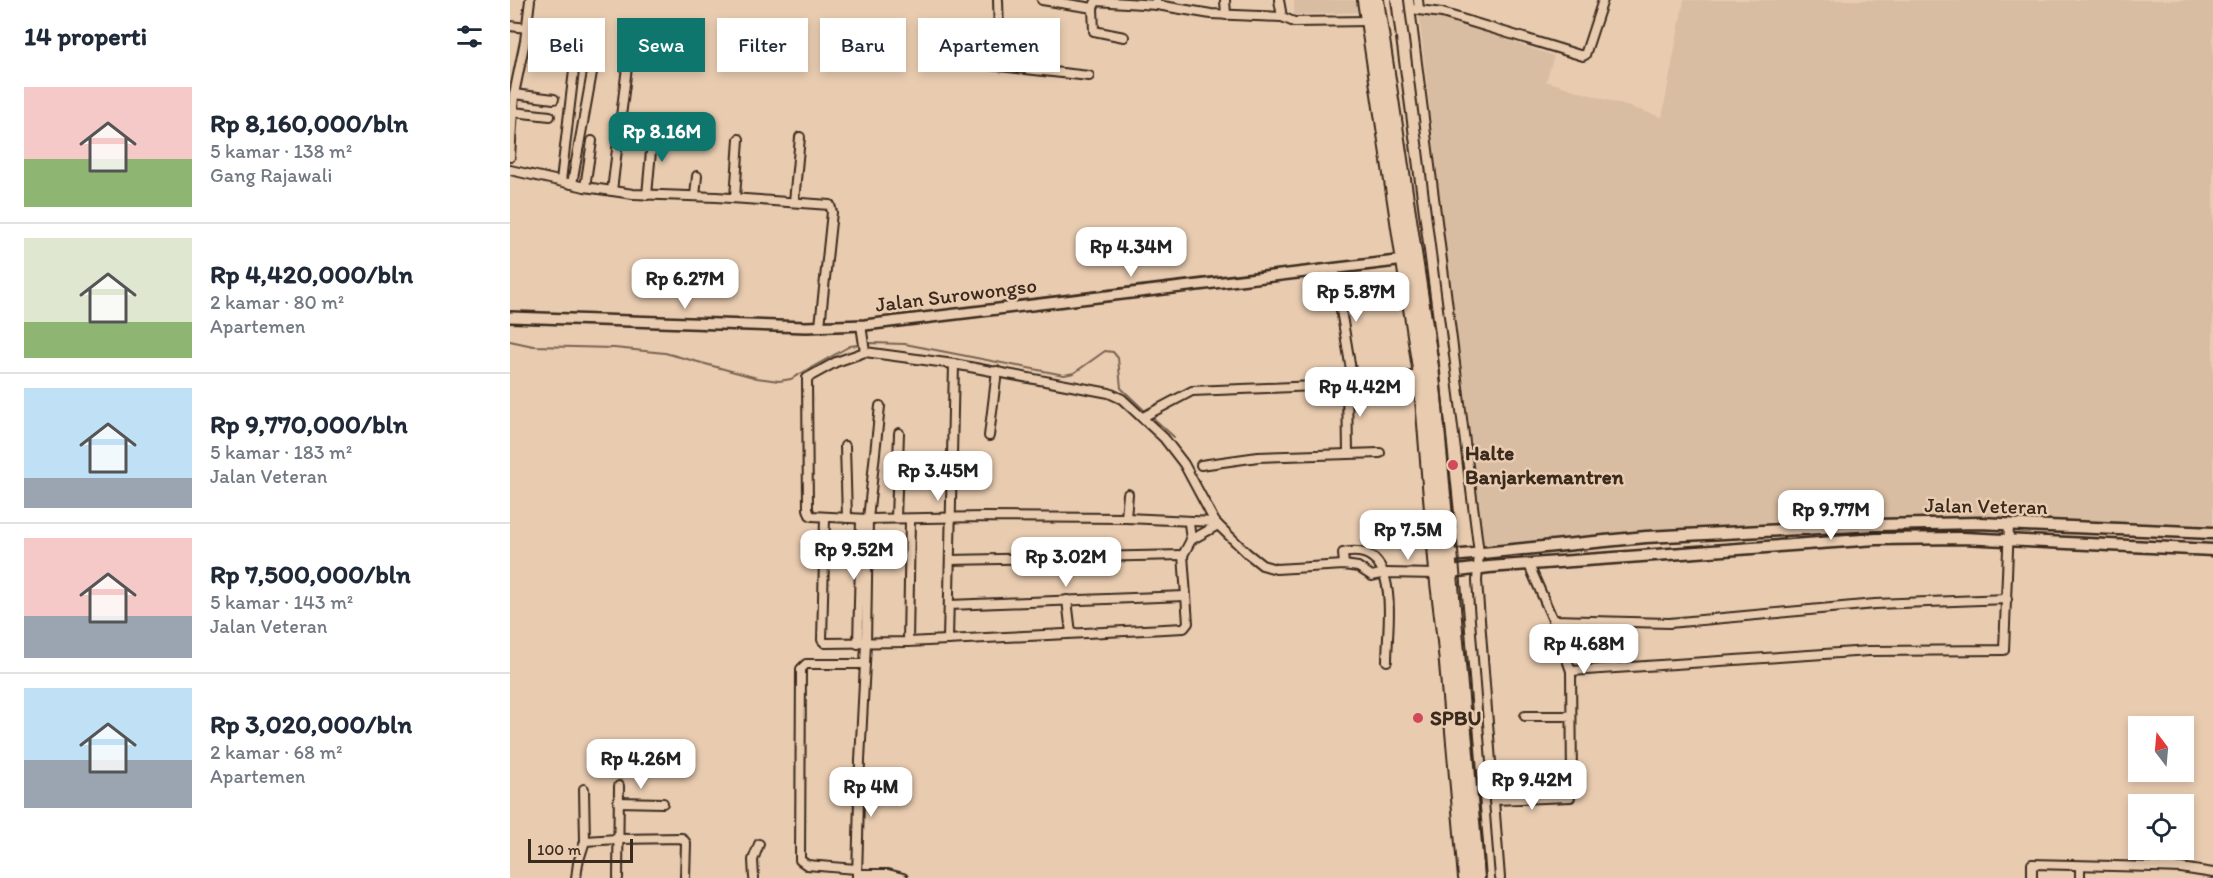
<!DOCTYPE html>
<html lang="id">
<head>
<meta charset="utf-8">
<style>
  :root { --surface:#fff; --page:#f6f6f7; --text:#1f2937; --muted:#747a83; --line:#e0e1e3; --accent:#0f766e }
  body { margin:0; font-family:Itim,sans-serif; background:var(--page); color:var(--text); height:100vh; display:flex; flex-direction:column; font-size:22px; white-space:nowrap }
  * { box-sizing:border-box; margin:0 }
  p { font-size:20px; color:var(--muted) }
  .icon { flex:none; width:33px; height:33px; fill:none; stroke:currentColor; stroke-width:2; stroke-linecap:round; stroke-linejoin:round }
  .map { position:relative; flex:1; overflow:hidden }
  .details { display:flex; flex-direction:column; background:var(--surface); width:510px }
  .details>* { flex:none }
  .banner { position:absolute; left:18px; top:18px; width:570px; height:54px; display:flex; gap:12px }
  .needle { width:39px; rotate:344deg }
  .controls { position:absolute; left:1618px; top:716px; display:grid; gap:12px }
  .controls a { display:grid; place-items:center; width:66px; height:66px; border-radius:0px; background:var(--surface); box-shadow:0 3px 9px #0003; font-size:30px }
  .scale { position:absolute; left:18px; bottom:15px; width:105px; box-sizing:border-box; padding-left:6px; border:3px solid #3b2a1e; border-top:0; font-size:16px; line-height:21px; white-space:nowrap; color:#3b2a1e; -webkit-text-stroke:4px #e9ccb0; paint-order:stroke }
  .price { position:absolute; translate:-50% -51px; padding:0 14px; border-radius:12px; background:#fff; color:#222; font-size:20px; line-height:39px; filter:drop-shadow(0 2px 3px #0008) }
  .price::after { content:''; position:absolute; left:50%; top:36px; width:18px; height:14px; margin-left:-9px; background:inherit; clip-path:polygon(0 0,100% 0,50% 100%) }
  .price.selected { background:var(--accent); color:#fff }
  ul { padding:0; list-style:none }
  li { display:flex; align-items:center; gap:18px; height:150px; padding:0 24px }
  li+li { border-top:2px solid var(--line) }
  li span { display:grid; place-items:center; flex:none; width:168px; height:120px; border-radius:0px; color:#555 }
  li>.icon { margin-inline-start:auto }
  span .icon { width:72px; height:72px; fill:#fffc; stroke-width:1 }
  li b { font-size:26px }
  h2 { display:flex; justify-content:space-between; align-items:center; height:72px; padding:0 24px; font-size:26px }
  .pill { padding:0 21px; border-radius:0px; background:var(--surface); box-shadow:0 3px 9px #0003; font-size:21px; line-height:54px }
  .pill.selected { background:var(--accent); color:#fff }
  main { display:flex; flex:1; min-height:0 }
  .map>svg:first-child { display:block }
</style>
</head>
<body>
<main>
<section class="details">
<h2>14 properti<svg class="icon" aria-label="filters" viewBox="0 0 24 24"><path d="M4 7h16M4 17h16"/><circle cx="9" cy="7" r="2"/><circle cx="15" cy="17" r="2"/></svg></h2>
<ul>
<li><span style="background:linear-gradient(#f6c9c9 60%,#8fb573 0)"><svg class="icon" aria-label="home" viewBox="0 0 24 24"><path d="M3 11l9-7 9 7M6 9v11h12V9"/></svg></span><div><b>Rp 8,160,000/bln</b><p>5 kamar · 138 m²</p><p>Gang Rajawali</p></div></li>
<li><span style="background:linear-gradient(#dfe7d0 70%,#8fb573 0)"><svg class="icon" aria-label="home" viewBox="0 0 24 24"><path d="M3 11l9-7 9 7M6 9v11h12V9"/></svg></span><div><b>Rp 4,420,000/bln</b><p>2 kamar · 80 m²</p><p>Apartemen</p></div></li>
<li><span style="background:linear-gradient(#bfe0f5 75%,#9aa5b1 0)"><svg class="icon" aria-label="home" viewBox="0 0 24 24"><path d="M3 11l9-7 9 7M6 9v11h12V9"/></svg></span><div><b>Rp 9,770,000/bln</b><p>5 kamar · 183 m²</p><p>Jalan Veteran</p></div></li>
<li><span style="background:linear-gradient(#f6c9c9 65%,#9aa5b1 0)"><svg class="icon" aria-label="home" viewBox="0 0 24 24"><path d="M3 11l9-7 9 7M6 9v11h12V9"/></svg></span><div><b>Rp 7,500,000/bln</b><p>5 kamar · 143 m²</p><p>Jalan Veteran</p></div></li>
<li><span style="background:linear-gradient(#bfe0f5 60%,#9aa5b1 0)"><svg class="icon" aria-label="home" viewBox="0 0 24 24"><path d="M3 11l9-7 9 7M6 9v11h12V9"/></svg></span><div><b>Rp 3,020,000/bln</b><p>2 kamar · 68 m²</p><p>Apartemen</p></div></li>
</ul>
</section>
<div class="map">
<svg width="1703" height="878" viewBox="0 0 1703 878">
  <rect width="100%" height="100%" fill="#e9ccb0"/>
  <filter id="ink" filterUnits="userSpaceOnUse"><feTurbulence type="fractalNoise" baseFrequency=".0167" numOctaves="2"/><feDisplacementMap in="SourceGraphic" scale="12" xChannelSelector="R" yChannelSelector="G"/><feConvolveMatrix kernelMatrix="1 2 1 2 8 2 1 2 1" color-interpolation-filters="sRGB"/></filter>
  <g filter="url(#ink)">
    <!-- built -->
    <g fill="#d9bda2">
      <polygon points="784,0 849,0 851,12 784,15"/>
      <polygon points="1174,0 1703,0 1703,533 1366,525 969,553 909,14 918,14 941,20 1044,56 1036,81 1152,117"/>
    </g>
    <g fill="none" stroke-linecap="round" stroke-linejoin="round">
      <!-- stream -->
      <g stroke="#786251" stroke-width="2">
        <polyline points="0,341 23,346 104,348 155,353 247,378 269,381 281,379 340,346 361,343 395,344 554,375 564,373 595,351 603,352 608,358 611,388 636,412"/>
        <polyline points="640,415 664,437"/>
      </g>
      <!-- minor casing -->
      <g stroke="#3b2a1e" stroke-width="12">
        <g id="minor">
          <polyline points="488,0 490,66"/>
          <polyline points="532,0 583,8 584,31 614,37"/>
          <polyline points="646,0 647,5 701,14 772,17 784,22 859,21"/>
          <polyline points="715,0 716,15"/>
          <polyline points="769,0 772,17"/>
          <polyline points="899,0 969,553 967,581 990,878"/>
          <polyline points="908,0 909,9"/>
          <polyline points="583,8 586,1 647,5"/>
          <polyline points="901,9 932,13 1073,56 1075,55 1093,0"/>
          <polyline points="0,26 17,28"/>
          <polyline points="444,61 579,76"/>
          <polyline points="4,94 44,99"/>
          <polyline points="3,112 40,116"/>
          <polyline points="0,157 4,94 15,41 20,0"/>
          <polyline points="0,170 75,187 123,194 206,197 320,205 322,212 310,326"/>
          <polyline points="51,181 67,45"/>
          <polyline points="62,184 88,39"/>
          <polyline points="75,187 82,141"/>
          <polyline points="102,191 120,42"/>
          <polyline points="137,195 143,129"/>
          <polyline points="185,196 187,176"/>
          <polyline points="225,198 229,139"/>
          <polyline points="284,202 290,137"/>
          <polyline points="824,268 843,382"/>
          <polyline points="351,325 355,352 444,364 599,393 612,399 654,438 674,464 705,522 737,553 752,565 766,569 834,565 848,567 862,576 875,573 927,574"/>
          <polyline points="355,352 326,362 297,378 298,509 300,515 302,516 358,519 474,517 616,518 705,522"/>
          <polyline points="837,383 838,454"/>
          <polyline points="633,417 682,391 806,386 911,375"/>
          <polyline points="479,436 487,371"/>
          <polyline points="335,446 337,518"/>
          <polyline points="691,465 748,457 870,453"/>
          <polyline points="315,518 312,640 315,643 398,642 674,628 678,623 673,555 681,540 679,523"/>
          <polyline points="386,518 389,433"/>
          <polyline points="616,518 618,494"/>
          <polyline points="681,540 708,525"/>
          <polyline points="440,560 673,555"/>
          <path d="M834,565L833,553C893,541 877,626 877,661"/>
          <polyline points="557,600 561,633"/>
          <polyline points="439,605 675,596"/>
          <polyline points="1043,620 1159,623 1365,604 1497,599"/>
          <polyline points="438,640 444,364"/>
          <polyline points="398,642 400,519"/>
          <polyline points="348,644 351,519"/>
          <polyline points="1061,671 1359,651 1494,650 1499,525"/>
          <polyline points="1015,716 1061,716"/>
          <polyline points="984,800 1060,797 1062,779 1061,671 1043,620 1019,565"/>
          <polyline points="108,802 153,803"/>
          <polyline points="75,841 108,839 172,838 176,843 175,878"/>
          <polyline points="346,869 297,865 290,860 291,669 296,664 355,664"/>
          <polyline points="347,874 378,874 393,878"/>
          <polyline points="66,878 68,863 75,841 74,789"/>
          <polyline points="108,878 109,786"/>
          <polyline points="244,878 243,860 249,844"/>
          <polyline points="347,878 350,760 356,644 358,519 370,406"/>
          <polyline points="1522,878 1522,864 1643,867 1671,868 1703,873"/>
          <polyline points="1570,878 1570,866"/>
        </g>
      </g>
      <!-- tertiary casing -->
      <g stroke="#3b2a1e" stroke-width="14">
        <polyline id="tertiary" points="0,317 296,327 355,325 895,260"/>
      </g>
      <!-- secondary casing -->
      <g stroke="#3b2a1e" stroke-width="15">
        <g id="secondary">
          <polyline points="932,557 1136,537 1366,525 1469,523 1703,533"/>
          <polyline points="934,573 979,567 1366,539 1453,538 1703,550"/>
        </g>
      </g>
      <!-- trunk casing -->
      <g stroke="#3b2a1e" stroke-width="18">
        <g id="trunk">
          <polyline points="855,0 911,375 928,583 935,641 956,878"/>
          <polyline points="866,0 922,372 967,878"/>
        </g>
      </g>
      <!-- minor -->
      <use href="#minor" stroke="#e9ccb0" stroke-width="8"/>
      <!-- tertiary -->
      <use href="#tertiary" stroke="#e9ccb0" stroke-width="9"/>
      <!-- secondary -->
      <use href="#secondary" stroke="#e9ccb0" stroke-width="10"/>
      <!-- trunk -->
      <use href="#trunk" stroke="#e9ccb0" stroke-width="14"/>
      <!-- rail -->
      <polyline stroke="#3b2a1e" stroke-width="2" points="881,0 928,357 950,571 976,878"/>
    </g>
  </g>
  <!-- markers -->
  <g fill="#d1495b" stroke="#e9ccb0" stroke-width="2">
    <circle cx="943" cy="465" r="6"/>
    <circle cx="908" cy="718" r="6"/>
  </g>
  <g text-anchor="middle" stroke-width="5" stroke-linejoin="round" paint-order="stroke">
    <!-- street labels -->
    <g font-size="21" fill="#3b2a1e" stroke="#e9ccb0">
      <text transform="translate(446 295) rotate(-7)" y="7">Jalan Surowongso</text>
      <text transform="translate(1476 506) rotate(1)" y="7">Jalan Veteran</text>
    </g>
    <!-- poi labels -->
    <g font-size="21" font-weight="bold" fill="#3b2a1e" stroke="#e9ccb0" text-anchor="start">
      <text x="955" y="460">Halte<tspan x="955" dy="24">Banjarkemantren</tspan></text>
      <text x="920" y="725">SPBU</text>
    </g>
  </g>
</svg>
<div class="controls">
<a><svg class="needle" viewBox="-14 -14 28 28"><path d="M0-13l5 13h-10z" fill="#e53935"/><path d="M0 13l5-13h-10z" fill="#747a83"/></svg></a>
<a><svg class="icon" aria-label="locate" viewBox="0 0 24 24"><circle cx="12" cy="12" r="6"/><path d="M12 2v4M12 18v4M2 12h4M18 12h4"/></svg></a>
</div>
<div class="scale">100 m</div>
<b class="price selected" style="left:152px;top:163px">Rp 8.16M</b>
<b class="price" style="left:621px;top:278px">Rp 4.34M</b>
<b class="price" style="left:175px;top:310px">Rp 6.27M</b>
<b class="price" style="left:846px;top:323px">Rp 5.87M</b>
<b class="price" style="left:850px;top:418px">Rp 4.42M</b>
<b class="price" style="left:428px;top:502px">Rp 3.45M</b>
<b class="price" style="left:1321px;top:541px">Rp 9.77M</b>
<b class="price" style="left:898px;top:561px">Rp 7.5M</b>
<b class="price" style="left:344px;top:581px">Rp 9.52M</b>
<b class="price" style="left:556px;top:588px">Rp 3.02M</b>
<b class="price" style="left:1074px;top:675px">Rp 4.68M</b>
<b class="price" style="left:131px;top:790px">Rp 4.26M</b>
<b class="price" style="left:1022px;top:811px">Rp 9.42M</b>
<b class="price" style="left:361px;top:818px">Rp 4M</b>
<div class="banner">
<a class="pill">Beli</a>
<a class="pill selected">Sewa</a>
<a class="pill">Filter</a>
<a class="pill">Baru</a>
<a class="pill">Apartemen</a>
</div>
</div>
</main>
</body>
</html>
